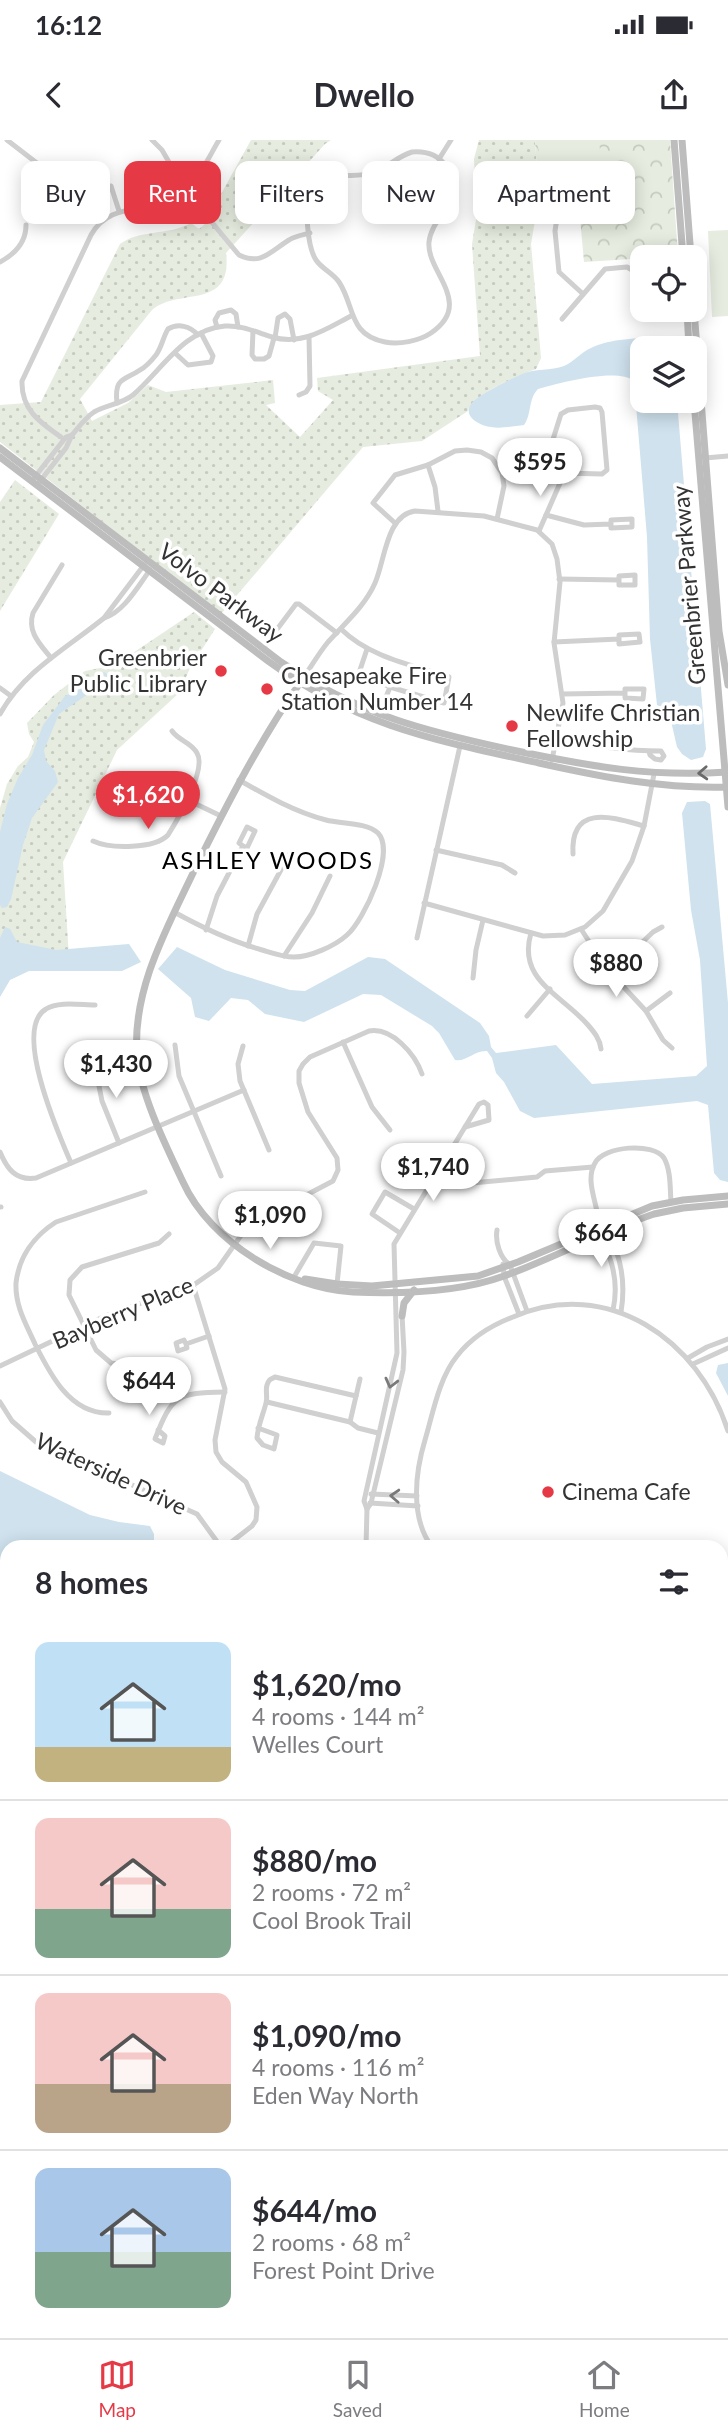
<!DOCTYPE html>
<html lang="en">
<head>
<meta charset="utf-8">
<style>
  :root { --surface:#fff; --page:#f7f7f7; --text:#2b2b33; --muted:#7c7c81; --line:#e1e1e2; --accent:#e63946 }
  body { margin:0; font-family:Lato,sans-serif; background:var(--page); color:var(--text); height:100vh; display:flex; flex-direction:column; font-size:26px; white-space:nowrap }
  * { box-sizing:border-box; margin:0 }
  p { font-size:23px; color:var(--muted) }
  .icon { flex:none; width:38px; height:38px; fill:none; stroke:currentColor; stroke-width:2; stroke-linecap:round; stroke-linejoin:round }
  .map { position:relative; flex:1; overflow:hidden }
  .drawer { position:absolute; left:0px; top:1400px; width:728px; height:798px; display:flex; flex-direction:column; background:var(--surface); border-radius:21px 21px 0 0; box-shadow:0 4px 18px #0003 }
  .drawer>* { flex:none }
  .banner { position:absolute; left:21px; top:21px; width:686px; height:63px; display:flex; gap:14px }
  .controls { position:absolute; left:630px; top:105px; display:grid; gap:14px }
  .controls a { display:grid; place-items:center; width:77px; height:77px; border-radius:14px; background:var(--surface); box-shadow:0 4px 18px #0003; font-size:35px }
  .price { position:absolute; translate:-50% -60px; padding:0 16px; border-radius:24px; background:#fff; color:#222; font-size:23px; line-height:46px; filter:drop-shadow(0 2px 4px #0008) }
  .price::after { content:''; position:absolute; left:50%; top:42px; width:21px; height:16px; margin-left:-10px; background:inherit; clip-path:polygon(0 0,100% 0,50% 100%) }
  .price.current { background:var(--accent); color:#fff }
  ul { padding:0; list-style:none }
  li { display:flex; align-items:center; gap:21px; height:175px; padding:0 35px }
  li+li { border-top:2px solid var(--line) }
  li span { display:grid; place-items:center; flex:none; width:196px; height:140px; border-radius:14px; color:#555 }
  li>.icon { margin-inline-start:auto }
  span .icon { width:84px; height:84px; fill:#fffc; stroke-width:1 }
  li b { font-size:30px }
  h2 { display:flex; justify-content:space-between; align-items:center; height:84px; padding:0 35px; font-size:30px }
  .pill { padding:0 24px; border-radius:14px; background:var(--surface); box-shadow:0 4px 18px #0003; font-size:24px; line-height:63px }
  .pill.current { background:var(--accent); color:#fff }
  .status { display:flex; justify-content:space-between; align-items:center; height:49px; padding:0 35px; background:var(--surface); direction:ltr }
  .status svg { height:19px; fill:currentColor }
  header { display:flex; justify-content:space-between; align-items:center; height:91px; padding:0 35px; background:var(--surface); font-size:32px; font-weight:700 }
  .tabs { display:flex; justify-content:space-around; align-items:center; height:98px; border-top:2px solid var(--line); background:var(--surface); font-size:19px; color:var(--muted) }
  .tabs a { display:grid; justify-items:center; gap:4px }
  .tabs .current { color:var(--accent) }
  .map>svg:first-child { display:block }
</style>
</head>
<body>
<div class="status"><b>16:12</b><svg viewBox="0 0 49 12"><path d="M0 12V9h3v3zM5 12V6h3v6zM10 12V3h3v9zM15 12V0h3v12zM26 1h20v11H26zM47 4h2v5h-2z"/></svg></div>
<header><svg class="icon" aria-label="back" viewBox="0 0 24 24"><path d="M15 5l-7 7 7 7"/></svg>Dwello<svg class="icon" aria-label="share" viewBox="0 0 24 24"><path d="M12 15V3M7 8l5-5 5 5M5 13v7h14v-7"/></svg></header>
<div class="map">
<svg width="728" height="2198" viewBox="0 0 728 2198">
  <defs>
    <pattern id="grass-dots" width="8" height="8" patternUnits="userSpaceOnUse" patternTransform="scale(1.75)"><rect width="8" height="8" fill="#e6ecdf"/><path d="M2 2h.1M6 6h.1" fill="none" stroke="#c6cbc0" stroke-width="1.8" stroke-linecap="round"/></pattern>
    <pattern id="forest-crowns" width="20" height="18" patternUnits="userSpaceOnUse" patternTransform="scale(1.75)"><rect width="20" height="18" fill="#e6ecdf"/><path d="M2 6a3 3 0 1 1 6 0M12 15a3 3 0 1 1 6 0" fill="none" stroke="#c6cbc0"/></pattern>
  </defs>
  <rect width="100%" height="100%" fill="#fff"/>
  <!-- grass -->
  <g fill="url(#grass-dots)">
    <path d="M251,0H331L325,4L226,113C233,171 178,147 152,170L80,259L92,281L128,263L148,245L166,252L273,240L275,263L266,265L300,297L333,260L318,251L317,238L480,216L472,104L477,74L474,19L479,0H535L539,57L531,104L541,218L536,229C520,235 473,254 468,271L422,301L363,307L221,474L0,302V265L41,262L120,104C141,89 167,96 191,83L199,89L206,83L200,76L221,54Z"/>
    <polygon points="15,340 59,374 0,471 0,362"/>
    <polygon points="194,472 215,489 190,528 179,553 117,610 63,722 69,818 0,822 0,668 7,644 18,626 28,617 34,602 29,594 27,583 54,555 85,531 115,525"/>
  </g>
  <!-- forest -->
  <polygon fill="url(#forest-crowns)" points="535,0 670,0 678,116 584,122 578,55 539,57"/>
  <!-- pitch -->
  <g fill="#e6ecdf">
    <path d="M556,0H599L604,53C567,57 544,39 537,3Z"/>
    <polygon points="728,90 728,176 712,177 708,91"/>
  </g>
  <!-- water -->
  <g fill="#cfe2ee">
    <path d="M660,196L670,201L672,208H642V261H677L706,609L703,617L691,620L682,614L677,607L671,581L657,565L650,499L647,397L634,241C618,227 558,243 538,249C528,259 532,274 524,285C514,286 501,289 491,287C481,286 462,277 471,264C477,255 511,239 522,234C535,228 551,231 564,226C574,222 581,212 591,208C611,198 638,199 660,196Z"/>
    <polygon points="104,532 110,536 88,554 59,574 44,610 46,621 55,631 58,642 32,678 23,705 11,759 7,767 2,768 0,765 0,692 7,664 18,638 32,615 43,585 65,556 91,544"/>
    <path d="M705,661L710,664L728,863V1042L720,1040L714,1033L708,965L697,961L534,978L520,971L504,942L496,933L492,918L487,911C474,910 467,922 455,920L439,893L432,886L381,855L363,854L304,882L265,874L248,860L231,858L209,881L195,877L191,858L158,829L177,807L225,830L290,850L305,851L368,817L385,819L480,883L489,896L491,907L496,913L556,905L592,944L696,936L707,926L700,820L691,770L682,673L687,662Z"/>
    <polygon points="5,787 10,789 17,802 56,810 129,804 141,822 122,831 29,831 10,840 0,857 0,798"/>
    <polygon points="728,1223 728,1256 716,1233 718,1225"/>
    <polygon points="0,1331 90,1375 119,1382 150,1386 154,1394 154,1407 7,1407 7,1440 0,1439"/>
    <polygon points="0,1453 7,1454 7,1480 0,1480"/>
  </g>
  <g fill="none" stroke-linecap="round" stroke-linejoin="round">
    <!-- street -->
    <g stroke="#d0d0d0" stroke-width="5">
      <polyline points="7,0 42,27 54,30"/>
      <path d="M152,0L162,10L185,50L239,115C261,126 271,111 289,100C295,96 302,95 310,93"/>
      <path d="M412,12C425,11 437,14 445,25C471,56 432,74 429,102C426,132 475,163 431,193C419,201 399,205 385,202C348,195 355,166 339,142C333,133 322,129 316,120C308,108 303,65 312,53C334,24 348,42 374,32C388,27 398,16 412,12Z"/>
      <polyline points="439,19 451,0"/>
      <polyline points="111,46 119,71"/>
      <polyline points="559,65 555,91 559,132 583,154"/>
      <path d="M0,122C15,114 26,102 26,85"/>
      <polyline points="562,179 605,129 627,127 642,136"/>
      <polyline points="217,187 215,180 219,173 231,170 236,174 238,187"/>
      <polyline points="253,191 252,215 255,219 264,219 269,216 274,198"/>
      <polyline points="275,198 278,178 285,174 290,179 294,200"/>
      <polyline points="175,213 188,225 211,222 213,216 201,193"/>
      <polyline points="299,255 306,252 310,246 309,197"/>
      <path d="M117,263C114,237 124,241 140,230C146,227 152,220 156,215C162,207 163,197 168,189C178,183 190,186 198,195"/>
      <polygon points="595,267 600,268 602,272 607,330 602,334 563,333 556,327 549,312 561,274 568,270"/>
      <path d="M72,295C79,287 85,278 94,272C106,265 122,264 133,255C161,231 184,189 225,186C241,185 256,192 272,197C302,206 326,189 351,176"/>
      <path d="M61,297C39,282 21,269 22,241L91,95C110,61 148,74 177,56C198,43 207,20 219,0"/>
      <polyline points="705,318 728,316"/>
      <polyline points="428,325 435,347 438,371"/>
      <polyline points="34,338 66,297 72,295 66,308 37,345"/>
      <polyline points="546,375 584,385 611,384 611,388 632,387 632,379 611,380 611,384"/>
      <polyline points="395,383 373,363 395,335 428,325 455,311 467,310 481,312 492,318 502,333 504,346 497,379"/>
      <polyline points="539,391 564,334"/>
      <polyline points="559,439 619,440 619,445 635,445 635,435 619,436 619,440"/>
      <polyline points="104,478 144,425"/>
      <path d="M341,489C369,517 412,525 449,537L444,563L390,547L359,533L367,509"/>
      <polyline points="554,502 619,499 619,495 639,494 640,502 619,504 619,499"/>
      <polyline points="263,508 296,464 299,464 337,493"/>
      <path d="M51,518C40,504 27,492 33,473L62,425"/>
      <path d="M304,537C312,525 319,513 328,502C345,483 365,466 375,443C385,421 386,375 415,371L484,376L537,390L552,404L557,419L560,442L554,503L563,563L552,620"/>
      <polyline points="0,548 11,556"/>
      <polyline points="562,554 625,553 625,549 644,549 643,559 625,558 625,553"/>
      <path d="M0,574C24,531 67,508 104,478C124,472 138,446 150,430"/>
      <polyline points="379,575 390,547"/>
      <path d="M556,598C591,606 626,611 661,611L664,616L661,620L655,619L650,615L649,612"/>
      <polyline points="136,643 148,649 169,651 221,676"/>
      <path d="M93,701C110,709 155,709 168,695C178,679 207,629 197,613C191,602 179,601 172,591"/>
      <polyline points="436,710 502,725 515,733"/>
      <path d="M573,714C570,662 615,678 644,686"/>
      <polyline points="424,763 543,796 565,795 585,787 603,771 632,721 644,686 654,634"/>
      <path d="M174,772C203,788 230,801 262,810C272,813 283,817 294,817C310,817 335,806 347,795C364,780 396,712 378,693C366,682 341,684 326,680C295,672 267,656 239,640"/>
      <polyline points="581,789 606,828 646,871 663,900 672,908"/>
      <polyline points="206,790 217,756 243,706 247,708 255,691 247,687 239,703 243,706"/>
      <path d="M531,793C517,840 561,854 588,885C594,892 600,899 601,909"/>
      <polyline points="417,798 460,606"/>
      <polyline points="248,806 257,774 289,715"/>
      <polyline points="284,816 312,773 330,736"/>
      <polyline points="610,833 653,792 662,787"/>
      <polyline points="473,838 476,810 483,780"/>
      <polyline points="646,871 670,853"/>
      <polyline points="527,876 550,849"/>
      <polyline points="343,902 372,967 390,990"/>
      <polyline points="175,905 179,936 221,1036"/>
      <polyline points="243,906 238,924 240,941 269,1010"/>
      <polyline points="94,921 102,961 119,1003"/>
      <polygon points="484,962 488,965 489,980 465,987 479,964"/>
      <path d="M0,1012C7,1029 16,1041 36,1038L244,950"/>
      <path d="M71,1023C59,995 12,889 46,869C58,861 81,865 95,865"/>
      <polyline points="472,1043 537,1037 545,1031 593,1027"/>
      <polyline points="0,1067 1,1067"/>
      <path d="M497,1090C495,1102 500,1118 510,1125L527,1171"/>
      <path d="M608,1091C621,1118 626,1142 621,1172"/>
      <polyline points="400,1093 372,1074 385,1052 414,1069"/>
      <polyline points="503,1124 504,1136 519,1174"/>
      <polyline points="294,1137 314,1103 341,1106 337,1144"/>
      <polyline points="193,1145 225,1249 215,1300 216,1312 222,1322 246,1342 257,1367 256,1380 252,1386 225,1407"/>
      <path d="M613,1170C620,1139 610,1116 598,1088C602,1071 583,1043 595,1023C604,1006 653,1002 664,1018C671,1030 670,1049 671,1062"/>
      <polyline points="186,1204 187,1208 178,1211 176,1203 184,1200 186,1204 209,1196"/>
      <polyline points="688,1218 707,1207 728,1199"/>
      <polyline points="693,1224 728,1208"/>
      <path d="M0,1226L105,1176L195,1144L218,1128L242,1094L255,1082L333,1041L338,1030L337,1018L308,972L299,943V931L303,924L310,917L369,891C392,887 415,914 422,934"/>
      <polyline points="129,1226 111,1223 96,1210 69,1155 70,1140 82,1127 159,1103 169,1094"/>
      <polyline points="0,1262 12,1281 36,1302 197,1374 221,1407"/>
      <polyline points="267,1262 350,1282 358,1288 378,1293"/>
      <path d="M109,1273C70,1274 50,1234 35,1204C26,1184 15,1166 16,1143C19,1117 34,1096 56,1082L145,1052"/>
      <polyline points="350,1282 360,1239"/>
      <path d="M258,1288L277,1295L274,1309L263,1305L257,1298C258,1285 263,1275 266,1263C268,1257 265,1251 267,1245C269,1239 270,1240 275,1237L356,1256"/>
      <path d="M158,1290L165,1296L163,1303L155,1299C172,1255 177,1253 225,1252"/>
      <polyline points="371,1354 417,1356"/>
      <polyline points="370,1363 418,1366"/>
      <polyline points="367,1369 371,1363 403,1230 404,1212 402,1175"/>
      <polyline points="366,1407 367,1369 364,1361 397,1213 394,1104 465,987"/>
      <path d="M432,1407C410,1378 415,1333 425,1300C433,1273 439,1238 457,1216C471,1198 492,1185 513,1177C608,1136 699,1200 728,1291"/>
      <polyline points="721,1515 728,1508"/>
      <polyline points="0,1546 7,1547"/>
      <polyline points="0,1598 7,1596"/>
      <polyline points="0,1766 7,1764"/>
      <polyline points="0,1791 7,1790"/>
      <polyline points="721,2066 728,2066"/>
      <polyline points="0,2113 7,2110"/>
      <polyline points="721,2177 728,2177"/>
      <polyline points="84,2191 86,2198"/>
      <polyline points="190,2191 192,2198"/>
      <polyline points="418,2191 420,2198"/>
      <polyline points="542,2191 550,2198"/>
      <polyline points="2,2198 20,2192 41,2192"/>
      <polyline points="151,2198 171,2191"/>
      <polyline points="256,2198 263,2196"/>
      <polyline points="599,2198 617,2191"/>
    </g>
    <!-- secondary -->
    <g stroke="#bdbdbd" stroke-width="7">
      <polyline points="674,0 683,117"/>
      <polyline points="682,0 691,117"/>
      <polyline points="687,170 689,208"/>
      <polyline points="694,170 719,491 728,545"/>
      <polyline points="694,261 728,667"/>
      <path d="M0,308L281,522C358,575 428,592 517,611C593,627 650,637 728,632"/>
      <path d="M0,317L268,521C357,586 434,600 539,623C602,637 663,649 728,647"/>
      <path d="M304,537C261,598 227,664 194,731C167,788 132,850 137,915C140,954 166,1006 183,1042C210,1102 289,1149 353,1152C400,1154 460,1152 504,1136C555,1118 603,1091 654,1074L683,1068L728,1064"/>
      <polyline points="305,1139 337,1144 372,1146 478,1136 518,1122 652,1066 683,1060 728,1056"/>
      <polyline points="402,1176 404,1163 414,1150"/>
    </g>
    <!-- highway -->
    <g stroke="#9a9a9a" stroke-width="10">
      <polyline points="721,1602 728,1593"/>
      <polyline points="721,1631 728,1629"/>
      <polyline points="721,1756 728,1754"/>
      <polyline points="721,1769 728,1767"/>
      <polyline points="721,1786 728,1784"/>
      <polyline points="721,1797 728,1794"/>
      <polyline points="721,1817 728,1805"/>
      <polyline points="721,1845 728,1857"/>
      <polyline points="721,1872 728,1875"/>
      <polyline points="0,2011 7,2008"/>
      <polyline points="0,2035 7,2032"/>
    </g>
  </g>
  <!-- one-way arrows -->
  <defs><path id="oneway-chevron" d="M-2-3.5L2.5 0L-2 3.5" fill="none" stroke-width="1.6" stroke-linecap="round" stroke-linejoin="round" transform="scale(1.75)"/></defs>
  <use stroke="#6a6a6a" href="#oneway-chevron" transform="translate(703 633) rotate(177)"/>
  <g stroke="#7a7a7a">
    <use href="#oneway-chevron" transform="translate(391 1243) rotate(104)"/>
    <use href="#oneway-chevron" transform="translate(395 1356) rotate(-177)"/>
  </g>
  <!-- markers -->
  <g fill="#e63946" stroke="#fff" stroke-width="2.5">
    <circle cx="221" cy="531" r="7"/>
    <circle cx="267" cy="549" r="7"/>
    <circle cx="512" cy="586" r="7"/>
    <circle cx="548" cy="1352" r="7"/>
  </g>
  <g text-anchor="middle" stroke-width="7" stroke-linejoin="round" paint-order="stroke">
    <!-- street labels -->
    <g font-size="23" fill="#333" stroke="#fff">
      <text transform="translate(689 445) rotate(-95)" y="8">Greenbrier Parkway</text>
      <text transform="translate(221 453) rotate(37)" y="8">Volvo Parkway</text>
      <text transform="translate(123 1173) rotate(-23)" y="8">Bayberry Place</text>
      <text transform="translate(111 1334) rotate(25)" y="8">Waterside Drive</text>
    </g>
    <!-- poi labels -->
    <g font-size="23" fill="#333" stroke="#fff" text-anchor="start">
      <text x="207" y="526" text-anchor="end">Greenbrier<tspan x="207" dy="26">Public Library</tspan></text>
      <text x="281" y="544">Chesapeake Fire<tspan x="281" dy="26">Station Number 14</tspan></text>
      <text x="526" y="581">Newlife Christian<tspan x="526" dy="26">Fellowship</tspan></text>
      <text x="562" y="1360">Cinema Cafe</text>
    </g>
    <!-- neighbourhood labels -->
    <g font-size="24" letter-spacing="2" fill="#000" stroke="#fff">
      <text x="268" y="729">ASHLEY WOODS</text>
    </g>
  </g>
</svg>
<div class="controls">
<a><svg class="icon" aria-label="locate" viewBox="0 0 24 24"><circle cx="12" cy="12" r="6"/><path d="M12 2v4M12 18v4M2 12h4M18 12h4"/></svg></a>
<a><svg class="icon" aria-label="layers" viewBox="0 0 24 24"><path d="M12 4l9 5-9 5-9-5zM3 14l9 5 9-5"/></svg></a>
</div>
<b class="price" style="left:540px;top:358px">$595</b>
<b class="price current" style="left:148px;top:691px">$1,620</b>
<b class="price" style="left:616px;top:859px">$880</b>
<b class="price" style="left:116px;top:960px">$1,430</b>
<b class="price" style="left:433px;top:1063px">$1,740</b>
<b class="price" style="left:270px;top:1111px">$1,090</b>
<b class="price" style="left:601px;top:1129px">$664</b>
<b class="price" style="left:149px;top:1277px">$644</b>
<div class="banner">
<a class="pill">Buy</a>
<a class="pill current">Rent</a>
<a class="pill">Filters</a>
<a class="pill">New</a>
<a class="pill">Apartment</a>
</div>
<section class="drawer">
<h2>8 homes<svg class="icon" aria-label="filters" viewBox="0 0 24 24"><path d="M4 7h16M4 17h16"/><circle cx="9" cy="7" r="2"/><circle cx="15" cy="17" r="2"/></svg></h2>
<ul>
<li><span style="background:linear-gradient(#bfe0f5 75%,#c2b280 0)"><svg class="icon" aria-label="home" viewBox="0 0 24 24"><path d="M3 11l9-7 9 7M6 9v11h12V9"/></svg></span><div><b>$1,620/mo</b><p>4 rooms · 144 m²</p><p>Welles Court</p></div></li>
<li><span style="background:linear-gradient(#f6c9c9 65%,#7fa58c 0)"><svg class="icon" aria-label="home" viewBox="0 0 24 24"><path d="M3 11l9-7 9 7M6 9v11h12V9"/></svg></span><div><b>$880/mo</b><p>2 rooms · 72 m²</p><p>Cool Brook Trail</p></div></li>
<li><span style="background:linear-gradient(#f6c9c9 65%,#b9a48a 0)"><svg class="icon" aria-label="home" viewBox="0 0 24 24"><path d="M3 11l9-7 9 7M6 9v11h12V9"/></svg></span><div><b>$1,090/mo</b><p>4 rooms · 116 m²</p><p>Eden Way North</p></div></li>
<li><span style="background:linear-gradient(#a9c7e8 60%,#7fa58c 0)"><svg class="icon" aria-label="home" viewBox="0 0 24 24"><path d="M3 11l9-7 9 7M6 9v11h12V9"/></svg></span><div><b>$644/mo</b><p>2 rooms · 68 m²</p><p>Forest Point Drive</p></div></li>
</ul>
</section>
</div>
<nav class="tabs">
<a class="current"><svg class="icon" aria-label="map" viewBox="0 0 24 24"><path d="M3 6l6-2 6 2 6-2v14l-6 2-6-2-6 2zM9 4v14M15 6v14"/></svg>Map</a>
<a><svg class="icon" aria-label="saved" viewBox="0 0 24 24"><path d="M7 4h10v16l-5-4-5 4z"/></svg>Saved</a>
<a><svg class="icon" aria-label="home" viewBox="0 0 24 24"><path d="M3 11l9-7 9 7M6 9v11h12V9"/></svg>Home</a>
</nav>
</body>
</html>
